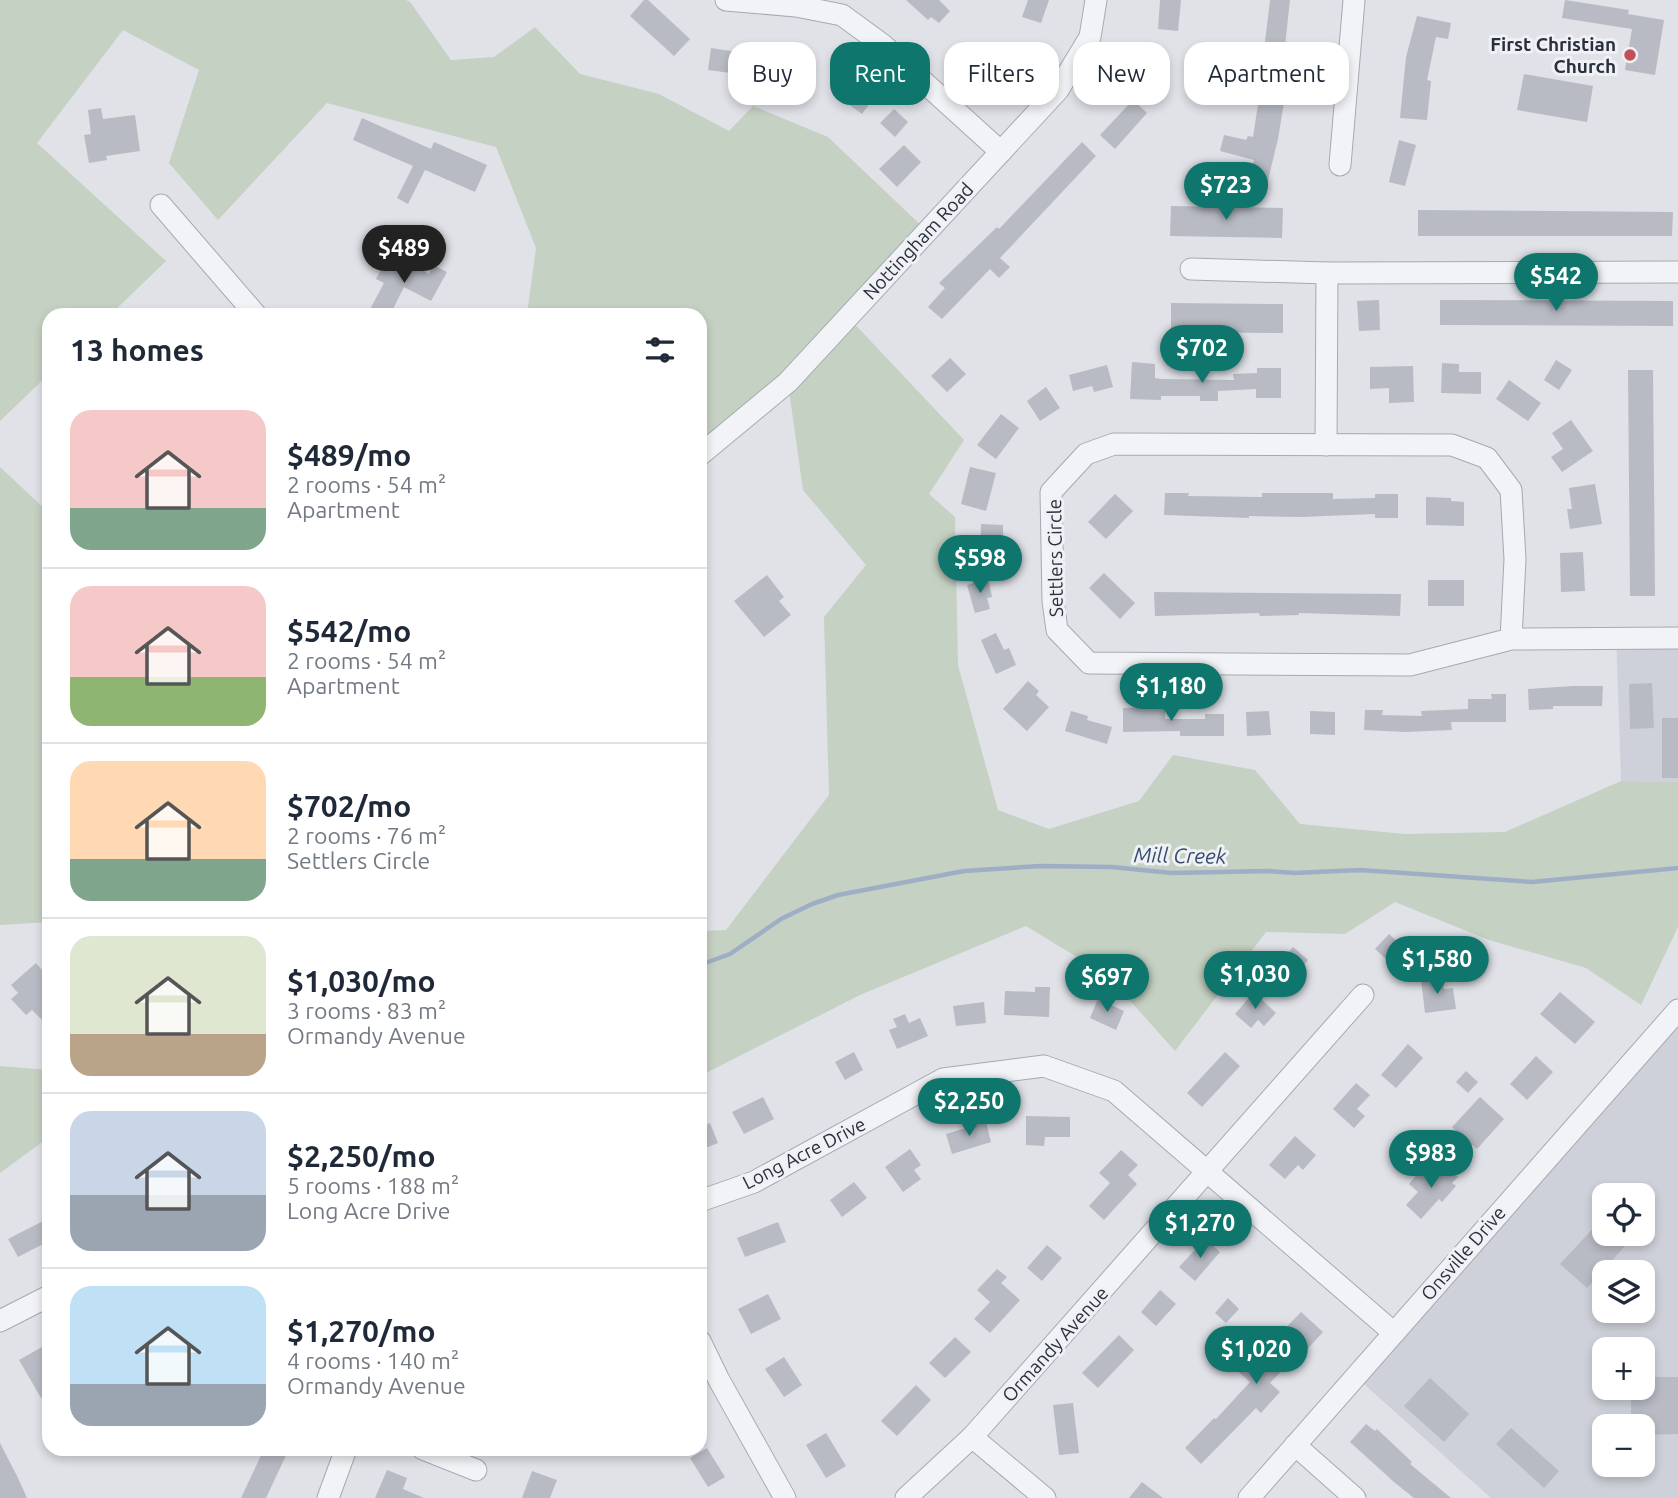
<!DOCTYPE html>
<html lang="en">
<head>
<meta charset="utf-8">
<style>
  :root { --surface:#fff; --page:#f6f6f7; --text:#1f2937; --muted:#747a83; --line:#e0e1e3; --accent:#0f766e }
  body { margin:0; font-family:Ubuntu,sans-serif; background:var(--page); color:var(--text); height:100vh; display:flex; flex-direction:column; font-size:26px; white-space:nowrap }
  * { box-sizing:border-box; margin:0 }
  p { font-size:23px; color:var(--muted) }
  .icon { flex:none; width:38px; height:38px; fill:none; stroke:currentColor; stroke-width:2; stroke-linecap:round; stroke-linejoin:round }
  .map { position:relative; flex:1; overflow:hidden }
  .side { position:absolute; left:42px; top:308px; width:665px; height:1148px; display:flex; flex-direction:column; background:var(--surface); border-radius:21px; box-shadow:0 4px 10px #0003 }
  .side>* { flex:none }
  .banner { position:absolute; left:728px; top:42px; width:665px; height:63px; display:flex; gap:14px }
  .buttons { position:absolute; left:1592px; top:1183px; display:grid; gap:14px }
  .buttons a { display:grid; place-items:center; width:63px; height:63px; border-radius:14px; background:var(--surface); box-shadow:0 4px 10px #0003; font-size:35px }
  .price { position:absolute; translate:-50% -60px; padding:0 16px; border-radius:24px; background:var(--accent); color:#fff; font-size:23px; line-height:46px; filter:drop-shadow(0 2px 4px #0008) }
  .price::after { content:''; position:absolute; left:50%; top:42px; width:21px; height:16px; margin-left:-10px; background:inherit; clip-path:polygon(0 0,100% 0,50% 100%) }
  .price.on { background:#222; color:#fff }
  ul { padding:0; list-style:none }
  li { display:flex; align-items:center; gap:21px; height:175px; padding:0 28px }
  li+li { border-top:2px solid var(--line) }
  li span { display:grid; place-items:center; flex:none; width:196px; height:140px; border-radius:21px; color:#555 }
  li>.icon { margin-inline-start:auto }
  span .icon { width:84px; height:84px; fill:#fffc; stroke-width:1 }
  li b { font-size:30px }
  h2 { display:flex; justify-content:space-between; align-items:center; height:84px; padding:0 28px; font-size:30px }
  .chip { padding:0 24px; border-radius:21px; background:var(--surface); box-shadow:0 4px 10px #0003; font-size:24px; line-height:63px }
  .chip.on { background:var(--accent); color:#fff }
  .map>svg:first-child { display:block }
</style>
</head>
<body>
<div class="map">
<svg width="1678" height="1498" viewBox="0 0 1678 1498">
  <rect width="100%" height="100%" fill="#e0e2e8"/>
  <!-- built -->
  <g fill="#ced1d9" fill-rule="evenodd">
    <polygon points="1616,633 1678,637 1678,782 1621,781"/>
    <path d="M1678,1010V1498H1491L1355,1376ZM1605,1195H1643V1234H1605ZM1605,1272H1643V1311H1605ZM1605,1349H1643V1388H1605ZM1605,1426H1643V1465H1605Z"/>
  </g>
  <!-- green -->
  <g fill="#c5d1c2">
    <polygon points="0,0 406,0 410,2 451,60 494,57 535,27 580,74 659,94 729,131 753,106 828,137 927,231 848,317 964,440 929,494 955,517 958,665 998,810 1049,829 1139,801 1173,755 1255,770 1300,824 1405,834 1505,832 1621,781 1678,782 1678,927 1641,1005 1586,968 1489,940 1395,902 1345,934 1266,932 1175,1051 1108,976 1026,926 860,995 700,1076 700,931 726,930 829,795 824,617 866,565 803,490 788,383 700,455 700,315 527,315 536,248 496,147 327,103 218,220 169,163 199,70 123,30 37,143 166,261 110,315 49,315 49,374 0,421"/>
    <polygon points="0,467 49,513 49,922 0,925"/>
    <polygon points="0,1066 49,1070 49,1137 0,1173"/>
  </g>
  <g fill="none" stroke-linecap="round" stroke-linejoin="round">
    <!-- stream -->
    <polyline stroke="#9eaec5" stroke-width="4.5" points="700,965 730,954 781,919 812,904 838,895 964,871 1040,866 1112,867 1172,873 1268,871 1295,873 1360,870 1532,882 1678,868"/>
  </g>
  <!-- building -->
  <g fill="#b8bbc4">
    <polygon points="644,0 648,0 690,39 674,56 630,16"/>
    <polygon points="906,0 939,0 950,11 939,23 931,17 928,20"/>
    <polygon points="1028,0 1049,0 1041,23 1022,17"/>
    <polygon points="1160,0 1181,0 1178,31 1158,29"/>
    <polygon points="1270,0 1290,0 1281,83 1287,84 1278,139 1267,184 1249,180 1254,160 1220,151 1224,135 1246,140 1248,136 1253,137 1265,59 1263,59"/>
    <polygon points="1565,0 1629,10 1628,14 1664,20 1655,75 1625,70 1632,29 1562,18"/>
    <polygon points="1417,16 1451,23 1448,39 1436,37 1427,80 1431,81 1427,120 1400,118 1406,57"/>
    <polygon points="1141,42 1160,50 1145,88 1126,81"/>
    <polygon points="1013,43 1022,58 984,84 973,67"/>
    <polygon points="711,48 757,55 754,76 708,70"/>
    <polygon points="785,55 816,62 812,82 780,76"/>
    <polygon points="1524,74 1593,86 1587,122 1517,110"/>
    <polygon points="853,81 875,96 862,114 840,98"/>
    <polygon points="1133,100 1147,113 1115,149 1100,135"/>
    <polygon points="101,108 103,119 135,115 140,151 106,156 107,160 89,163 84,135 91,134 88,110"/>
    <polygon points="894,109 908,122 895,137 880,123"/>
    <polygon points="362,118 431,149 434,142 487,165 475,192 425,170 408,204 397,198 413,166 353,140"/>
    <polygon points="1399,140 1416,145 1405,186 1389,182"/>
    <polygon points="1082,142 1096,156 1000,258 1010,267 999,278 990,269 942,319 928,307 945,288 939,283 997,227 999,229"/>
    <polygon points="904,145 921,162 897,187 879,169"/>
    <polygon points="1171,206 1283,208 1282,238 1170,236"/>
    <polygon points="1418,210 1673,212 1672,236 1418,236"/>
    <polygon points="396,256 429,274 433,265 447,272 431,301 404,287 390,315 367,315 384,283 376,279 384,264 390,267"/>
    <polygon points="1379,300 1380,330 1359,331 1357,301"/>
    <polygon points="1440,300 1673,301 1673,326 1440,325"/>
    <polygon points="1171,303 1283,304 1283,333 1171,332"/>
    <polygon points="950,358 966,374 947,392 931,376"/>
    <polygon points="1556,360 1572,370 1559,390 1544,380"/>
    <polygon points="1132,362 1155,364 1155,378 1162,379 1234,380 1233,374 1257,373 1257,368 1281,368 1281,398 1256,398 1256,389 1218,391 1218,401 1200,401 1200,396 1161,396 1161,400 1130,399"/>
    <polygon points="1442,363 1459,364 1459,372 1481,372 1481,394 1441,393"/>
    <polygon points="1107,365 1113,387 1094,392 1092,386 1073,391 1069,375"/>
    <polygon points="1413,366 1414,402 1389,403 1389,388 1370,389 1370,367"/>
    <polygon points="1628,370 1653,370 1655,596 1630,596"/>
    <polygon points="1509,380 1541,403 1528,421 1496,399"/>
    <polygon points="1046,387 1060,408 1040,421 1027,401"/>
    <polygon points="1001,414 1019,428 996,459 977,445"/>
    <polygon points="1571,420 1593,451 1562,472 1551,457 1563,449 1552,433"/>
    <polygon points="970,467 996,473 986,511 961,504"/>
    <polygon points="1595,484 1602,524 1570,529 1567,509 1572,509 1569,488"/>
    <polygon points="1165,493 1189,493 1188,496 1262,497 1262,493 1333,493 1333,499 1375,498 1375,494 1398,494 1398,518 1375,518 1375,514 1301,517 1249,516 1249,518 1164,515"/>
    <polygon points="1115,494 1133,511 1106,539 1088,522"/>
    <polygon points="1426,497 1451,498 1451,501 1464,502 1464,526 1426,525"/>
    <polygon points="981,524 1003,525 1003,542 997,542 997,563 980,563"/>
    <polygon points="1583,552 1585,591 1561,592 1560,553"/>
    <polygon points="1104,573 1135,603 1120,619 1089,588"/>
    <polygon points="767,575 784,597 779,601 791,615 764,637 734,601"/>
    <polygon points="988,579 992,597 987,598 990,609 975,613 967,585"/>
    <rect x="1428" y="580" width="36" height="26"/>
    <polygon points="1154,592 1401,594 1400,616 1299,613 1299,615 1260,616 1259,613 1155,616"/>
    <polygon points="996,633 1004,650 1009,648 1016,665 996,674 981,640"/>
    <polygon points="1028,681 1039,691 1036,695 1049,707 1027,731 1003,709"/>
    <polygon points="1652,683 1654,728 1630,729 1629,684"/>
    <polygon points="1573,686 1603,686 1602,706 1553,706 1553,709 1529,710 1528,689"/>
    <polygon points="1491,694 1506,694 1506,722 1451,722 1452,730 1406,732 1364,730 1365,710 1383,710 1382,715 1422,716 1421,711 1468,709 1468,699 1492,699"/>
    <polygon points="1165,707 1165,719 1205,719 1205,714 1224,714 1224,736 1180,736 1180,731 1123,732 1123,708"/>
    <polygon points="1071,711 1088,716 1087,720 1112,727 1107,744 1065,731"/>
    <polygon points="1269,711 1271,735 1247,736 1246,712"/>
    <polygon points="1310,711 1335,712 1335,735 1310,734"/>
    <rect x="1662" y="718" width="16" height="60"/>
    <polygon points="1389,934 1411,954 1397,969 1375,949"/>
    <polygon points="1293,947 1308,960 1286,985 1271,972"/>
    <polygon points="36,963 49,978 49,1014 42,1020 32,1010 26,1015 11,999 18,993 11,985"/>
    <polygon points="1442,977 1444,989 1453,988 1456,1009 1425,1013 1421,980"/>
    <polygon points="1035,987 1050,987 1049,1017 1004,1015 1005,991 1035,992"/>
    <polygon points="1254,992 1276,1013 1264,1026 1258,1020 1251,1028 1235,1014"/>
    <polygon points="1560,992 1595,1022 1575,1044 1540,1014"/>
    <polygon points="1098,999 1124,1011 1116,1030 1090,1018"/>
    <polygon points="984,1002 986,1023 956,1026 953,1006"/>
    <polygon points="905,1014 909,1023 920,1018 928,1036 897,1049 889,1030 897,1027 893,1019"/>
    <polygon points="1408,1044 1423,1058 1396,1088 1381,1075"/>
    <polygon points="854,1052 863,1070 845,1080 835,1062"/>
    <polygon points="1225,1052 1240,1066 1202,1107 1187,1093"/>
    <polygon points="1536,1056 1553,1072 1527,1100 1510,1084"/>
    <polygon points="1466,1071 1478,1082 1468,1093 1456,1082"/>
    <polygon points="1356,1083 1370,1095 1357,1109 1365,1116 1354,1128 1333,1109"/>
    <polygon points="763,1097 774,1119 744,1134 732,1112"/>
    <polygon points="1480,1097 1504,1119 1477,1149 1452,1127"/>
    <polygon points="1026,1116 1070,1117 1070,1137 1045,1137 1044,1146 1026,1145"/>
    <polygon points="986,1122 991,1142 952,1154 946,1134"/>
    <polygon points="710,1123 718,1143 700,1150 700,1127"/>
    <polygon points="1295,1136 1316,1155 1303,1170 1298,1165 1285,1179 1269,1165"/>
    <polygon points="910,1149 921,1165 914,1170 921,1179 903,1192 885,1167"/>
    <polygon points="1121,1150 1138,1165 1128,1175 1137,1184 1104,1220 1089,1206 1110,1183 1099,1173"/>
    <polygon points="1443,1163 1458,1177 1452,1183 1456,1186 1442,1202 1439,1199 1421,1219 1406,1205 1418,1192 1409,1184 1419,1172 1428,1181"/>
    <polygon points="854,1182 867,1198 842,1217 830,1200"/>
    <polygon points="45,1220 49,1228 49,1241 18,1257 8,1239"/>
    <polygon points="778,1222 786,1242 745,1257 737,1238"/>
    <polygon points="1599,1222 1605,1227 1605,1234 1612,1234 1625,1246 1587,1288 1560,1264"/>
    <polygon points="1205,1239 1220,1252 1195,1281 1179,1267"/>
    <polygon points="1047,1245 1062,1258 1042,1281 1027,1268"/>
    <polygon points="997,1269 1007,1277 1001,1283 1020,1300 990,1333 974,1319 990,1302 977,1290"/>
    <polygon points="1160,1290 1176,1304 1156,1326 1141,1312"/>
    <polygon points="768,1294 781,1319 751,1334 738,1309"/>
    <polygon points="1228,1298 1239,1309 1226,1323 1215,1313"/>
    <polygon points="1301,1312 1323,1332 1292,1366 1289,1363 1270,1383 1280,1392 1261,1413 1256,1408 1201,1464 1185,1448 1214,1418 1216,1419 1250,1382 1234,1368 1251,1350 1266,1364 1283,1345 1276,1338"/>
    <polygon points="1119,1335 1134,1350 1098,1388 1082,1373"/>
    <polygon points="955,1337 971,1352 945,1378 929,1363"/>
    <polygon points="49,1343 49,1394 41,1398 19,1360"/>
    <polygon points="784,1357 802,1385 784,1397 765,1369"/>
    <polygon points="1643,1377 1678,1377 1678,1434 1644,1435 1644,1422 1631,1422 1631,1388 1643,1388"/>
    <polygon points="1430,1378 1469,1414 1444,1442 1404,1406"/>
    <polygon points="916,1385 931,1400 897,1436 881,1421"/>
    <polygon points="1073,1403 1079,1453 1059,1455 1053,1405"/>
    <polygon points="1366,1424 1375,1431 1377,1429 1412,1462 1410,1464 1451,1498 1414,1498 1394,1482 1350,1442"/>
    <polygon points="1511,1428 1559,1471 1544,1488 1496,1444"/>
    <polygon points="826,1433 846,1466 826,1478 806,1445"/>
    <polygon points="0,1443 18,1478 27,1498 0,1498"/>
    <polygon points="707,1448 725,1477 708,1487 690,1458"/>
    <polygon points="264,1449 289,1449 266,1498 241,1498"/>
    <polygon points="387,1470 407,1478 403,1489 424,1498 375,1498"/>
    <polygon points="532,1471 557,1480 550,1498 522,1498"/>
    <polygon points="1142,1482 1163,1498 1129,1498"/>
  </g>
  <g fill="none" stroke-linecap="round" stroke-linejoin="round">
    <!-- minor casing -->
    <g stroke="#a6a9b2" stroke-width="23">
      <g id="minor">
        <polyline points="726,0 796,6 842,15 883,45 1001,152"/>
        <polyline points="1340,165 1354,0"/>
        <polyline points="161,205 256,315"/>
        <polyline points="1191,269 1327,273 1678,272"/>
        <polyline points="1326,445 1327,273"/>
        <polyline points="700,455 788,382 1058,90 1090,37 1096,0"/>
        <polyline points="1511,639 1515,559 1511,490 1487,458 1452,445 1114,444 1086,454 1051,492 1053,601 1057,630 1089,663 1410,665 1511,639 1678,638"/>
        <polyline points="700,1201 754,1182 943,1079 1044,1066 1114,1091 1394,1333"/>
        <polyline points="0,1321 49,1296"/>
        <polyline points="700,1341 719,1380 785,1498"/>
        <polyline points="972,1437 1045,1498"/>
        <polyline points="1295,1445 1355,1498"/>
        <polyline points="423,1449 476,1470"/>
        <polyline points="328,1498 346,1449"/>
        <polyline points="906,1498 972,1437 1363,995"/>
        <polyline points="1249,1498 1678,1010"/>
      </g>
    </g>
    <!-- minor -->
    <use href="#minor" stroke="#f2f3f6" stroke-width="21"/>
  </g>
  <!-- markers -->
  <circle fill="#c25058" stroke="#eff1f5" stroke-width="2.5" cx="1630" cy="55" r="7"/>
  <g text-anchor="middle" stroke-width="6" stroke-linejoin="round" paint-order="stroke">
    <!-- poi labels -->
    <g font-size="19" font-weight="bold" fill="#2a303e" stroke="#eff1f5" text-anchor="end">
      <text x="1616" y="51">First Christian<tspan x="1616" dy="22">Church</tspan></text>
    </g>
    <!-- street labels -->
    <g font-size="19" fill="#2a303e" stroke="#eff1f5">
      <text transform="translate(918 241) rotate(-47)" y="7">Nottingham Road</text>
      <text transform="translate(1055 558) rotate(-91)" y="7">Settlers Circle</text>
      <text transform="translate(804 1153) rotate(-27)" y="7">Long Acre Drive</text>
      <text transform="translate(1463 1253) rotate(-49)" y="7">Onsville Drive</text>
      <text transform="translate(1055 1344) rotate(-48)" y="7">Ormandy Avenue</text>
    </g>
    <!-- water labels -->
    <g font-size="21" font-style="italic" fill="#384c6e" stroke="#eff1f5">
      <text transform="translate(1180 856) rotate(1)" y="7">Mill Creek</text>
    </g>
  </g>
</svg>
<div class="buttons">
<a><svg class="icon" aria-label="locate" viewBox="0 0 24 24"><circle cx="12" cy="12" r="6"/><path d="M12 2v4M12 18v4M2 12h4M18 12h4"/></svg></a>
<a><svg class="icon" aria-label="layers" viewBox="0 0 24 24"><path d="M12 4l9 5-9 5-9-5zM3 14l9 5 9-5"/></svg></a>
<a>+</a>
<a>−</a>
</div>
<b class="price" style="left:1226px;top:222px">$723</b>
<b class="price on" style="left:404px;top:285px">$489</b>
<b class="price" style="left:1556px;top:313px">$542</b>
<b class="price" style="left:1202px;top:385px">$702</b>
<b class="price" style="left:980px;top:595px">$598</b>
<b class="price" style="left:1171px;top:723px">$1,180</b>
<b class="price" style="left:1437px;top:996px">$1,580</b>
<b class="price" style="left:1255px;top:1011px">$1,030</b>
<b class="price" style="left:1107px;top:1014px">$697</b>
<b class="price" style="left:969px;top:1138px">$2,250</b>
<b class="price" style="left:1431px;top:1190px">$983</b>
<b class="price" style="left:1200px;top:1260px">$1,270</b>
<b class="price" style="left:1256px;top:1386px">$1,020</b>
<div class="banner">
<a class="chip">Buy</a>
<a class="chip on">Rent</a>
<a class="chip">Filters</a>
<a class="chip">New</a>
<a class="chip">Apartment</a>
</div>
<section class="side">
<h2>13 homes<svg class="icon" aria-label="filters" viewBox="0 0 24 24"><path d="M4 7h16M4 17h16"/><circle cx="9" cy="7" r="2"/><circle cx="15" cy="17" r="2"/></svg></h2>
<ul>
<li><span style="background:linear-gradient(#f6c9c9 70%,#7fa58c 0)"><svg class="icon" aria-label="home" viewBox="0 0 24 24"><path d="M3 11l9-7 9 7M6 9v11h12V9"/></svg></span><div><b>$489/mo</b><p>2 rooms · 54 m²</p><p>Apartment</p></div></li>
<li><span style="background:linear-gradient(#f6c9c9 65%,#8fb573 0)"><svg class="icon" aria-label="home" viewBox="0 0 24 24"><path d="M3 11l9-7 9 7M6 9v11h12V9"/></svg></span><div><b>$542/mo</b><p>2 rooms · 54 m²</p><p>Apartment</p></div></li>
<li><span style="background:linear-gradient(#ffd9b3 70%,#7fa58c 0)"><svg class="icon" aria-label="home" viewBox="0 0 24 24"><path d="M3 11l9-7 9 7M6 9v11h12V9"/></svg></span><div><b>$702/mo</b><p>2 rooms · 76 m²</p><p>Settlers Circle</p></div></li>
<li><span style="background:linear-gradient(#dfe7d0 70%,#b9a48a 0)"><svg class="icon" aria-label="home" viewBox="0 0 24 24"><path d="M3 11l9-7 9 7M6 9v11h12V9"/></svg></span><div><b>$1,030/mo</b><p>3 rooms · 83 m²</p><p>Ormandy Avenue</p></div></li>
<li><span style="background:linear-gradient(#c9d6e8 60%,#9aa5b1 0)"><svg class="icon" aria-label="home" viewBox="0 0 24 24"><path d="M3 11l9-7 9 7M6 9v11h12V9"/></svg></span><div><b>$2,250/mo</b><p>5 rooms · 188 m²</p><p>Long Acre Drive</p></div></li>
<li><span style="background:linear-gradient(#bfe0f5 70%,#9aa5b1 0)"><svg class="icon" aria-label="home" viewBox="0 0 24 24"><path d="M3 11l9-7 9 7M6 9v11h12V9"/></svg></span><div><b>$1,270/mo</b><p>4 rooms · 140 m²</p><p>Ormandy Avenue</p></div></li>
</ul>
</section>
</div>
</body>
</html>
